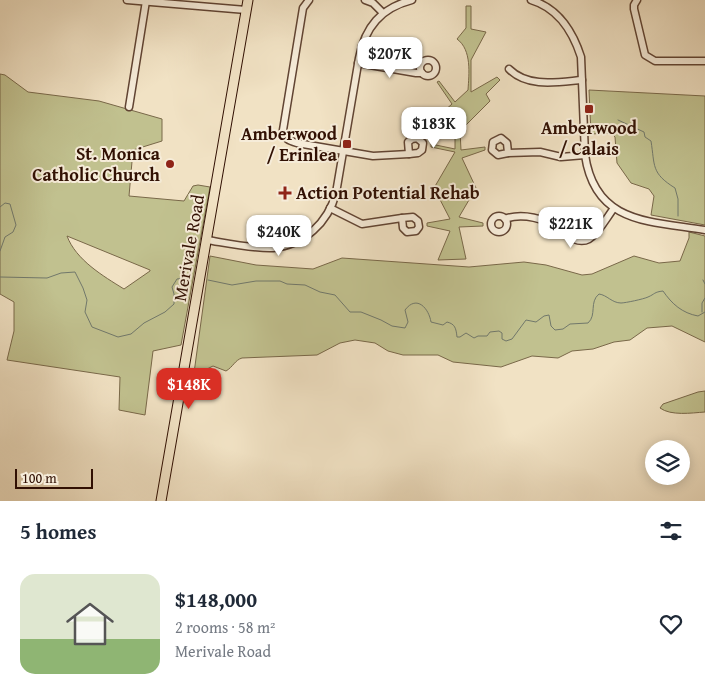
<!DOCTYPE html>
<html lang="en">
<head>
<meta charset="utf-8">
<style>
  :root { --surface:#fff; --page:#f2f2f3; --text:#1f2937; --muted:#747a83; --accent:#d93025 }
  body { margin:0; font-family:"Gentium Book Plus",serif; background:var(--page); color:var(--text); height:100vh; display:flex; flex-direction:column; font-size:19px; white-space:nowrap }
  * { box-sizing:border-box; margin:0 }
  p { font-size:16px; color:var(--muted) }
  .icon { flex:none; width:28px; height:28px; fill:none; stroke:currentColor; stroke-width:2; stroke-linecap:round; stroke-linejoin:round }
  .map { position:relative; height:501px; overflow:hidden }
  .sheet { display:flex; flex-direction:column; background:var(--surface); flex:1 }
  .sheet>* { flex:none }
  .fabs { position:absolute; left:645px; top:440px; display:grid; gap:10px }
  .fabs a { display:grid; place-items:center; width:45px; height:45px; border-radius:50%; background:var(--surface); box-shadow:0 2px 12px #0003; font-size:25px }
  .scale { position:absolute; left:15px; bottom:12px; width:78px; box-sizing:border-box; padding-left:5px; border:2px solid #311003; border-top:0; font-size:14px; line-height:18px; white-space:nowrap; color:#311003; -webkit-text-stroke:4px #f6ecd9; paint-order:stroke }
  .price { position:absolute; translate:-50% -42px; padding:0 11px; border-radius:10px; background:#fff; color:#222; font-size:16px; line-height:32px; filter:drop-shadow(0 1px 2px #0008) }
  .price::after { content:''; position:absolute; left:50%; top:30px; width:15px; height:11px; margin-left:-8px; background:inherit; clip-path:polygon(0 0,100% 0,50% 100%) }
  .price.selected { background:var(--accent); color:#fff }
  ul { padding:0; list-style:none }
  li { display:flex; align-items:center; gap:15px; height:125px; padding:0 20px }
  li span { display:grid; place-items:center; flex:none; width:140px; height:100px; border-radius:15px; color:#555 }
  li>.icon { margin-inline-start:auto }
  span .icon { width:60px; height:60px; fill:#fffc; stroke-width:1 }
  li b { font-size:21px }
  h2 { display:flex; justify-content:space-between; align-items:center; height:60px; padding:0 20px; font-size:21px }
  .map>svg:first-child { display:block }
</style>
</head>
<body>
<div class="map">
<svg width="705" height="501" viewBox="0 0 705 501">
  <rect width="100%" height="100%" fill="#f1e2c4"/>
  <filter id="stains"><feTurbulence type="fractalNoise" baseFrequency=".004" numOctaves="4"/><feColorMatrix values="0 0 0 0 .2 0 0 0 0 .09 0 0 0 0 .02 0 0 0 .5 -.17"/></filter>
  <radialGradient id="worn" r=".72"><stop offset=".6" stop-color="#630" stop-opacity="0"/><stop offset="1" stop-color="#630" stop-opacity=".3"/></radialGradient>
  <!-- green -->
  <g fill="#c1c18f" stroke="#796849" fill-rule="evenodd">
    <path d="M466,6H471V29L486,32L471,60V92L497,77L500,80L486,94L490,101L460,131L461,150L485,147V150L462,158L476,188L459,217L483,223V226L459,227L466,259L438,260L450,231L427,226V223L450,219L434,188L455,152L431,147V144L455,149V128L444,111L452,104L437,82L439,81L455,102L468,90C469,74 472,50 457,39L466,28Z"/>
    <path d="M0,74L5,75L28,92L99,101L162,119V141L133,150L129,196L184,201L193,186L198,185L210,187L181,345L153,351L145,415L119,410L120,377L7,360L14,331V302L0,294ZM67,236L150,270V271L124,289C103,276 76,260 67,236Z"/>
    <polygon points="589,90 705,96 705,225 651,215 654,196 649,189 631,183 617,163 615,137 611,133 591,134"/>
    <path d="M689,232L705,236V342L672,326L647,328L630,340L614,342L593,349L572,351L558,358L532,356L501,367L453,362L438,355H403L388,351L375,343L355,340L340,343L317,355L242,358C235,360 233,367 226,371L213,366L199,373H194L210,256L256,265L313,269L342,258L469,267L524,262L546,265L582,275L592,274L634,256L659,263L680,261L689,238Z"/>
    <path d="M705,391V412C691,413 671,416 660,408L663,404L698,392Z"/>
  </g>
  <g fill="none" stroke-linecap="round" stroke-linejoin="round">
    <!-- stream -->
    <g stroke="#71786b" stroke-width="1">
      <path d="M618,120L644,132L645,137L651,141C655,166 651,173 675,188L678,199V216"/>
      <polyline points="0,207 5,203 10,204 16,225 13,232 5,237 0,251"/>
      <polyline points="0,277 47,278 61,273 75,272 83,288 87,300 85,312 92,327 118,337 131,334 144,323 165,312 174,304 174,294 172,287 177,279 185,278"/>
      <path d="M208,280L232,285L256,281H280L287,284L305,285L320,292L335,295L350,312H361L381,320L392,326L405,328L408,322L405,310C417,294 429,309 431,322L443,325L447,322C455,324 456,328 457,337H460L466,333L474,338L478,336H487L490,332L499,331L502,333V339L506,341L512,339L526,320L536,322L544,316L549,315L551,326L555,330L563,329L570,324L588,323C597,315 589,302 599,294C607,295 612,303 621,303C625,303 644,299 648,297C655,294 654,292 663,291C672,304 682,313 698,316L705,312"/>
      <polyline points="703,280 705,284"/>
      <polyline points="702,312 702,303 705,298"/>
    </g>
    <!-- minor casing -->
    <g stroke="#614433" stroke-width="9">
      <g id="minor">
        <polyline points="127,0 246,10"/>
        <path d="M309,0L303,8L283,130C283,139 290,141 297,143L373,156L409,154"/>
        <polyline points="365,0 373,3 383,13"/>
        <path d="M531,0C558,8 573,32 581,57L585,155C595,224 649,221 705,230"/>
        <polyline points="637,0 634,5 634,9 645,55 655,61 705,61"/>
        <circle cx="428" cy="68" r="8"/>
        <polyline points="358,63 416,73 422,73"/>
        <path d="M509,69C528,88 558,82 582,80"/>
        <polyline points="129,107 146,1"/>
        <polygon points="417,138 423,143 422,150 418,153 409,154 408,142 412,139"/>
        <polygon points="501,138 507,143 508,153 498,155 492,150 493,142"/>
        <polyline points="508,153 540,152 561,157 585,155"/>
        <polyline points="330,208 362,224 402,218"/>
        <circle cx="499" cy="224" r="8"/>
        <polygon points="413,217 418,221 419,227 416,231 407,232 403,228 402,218"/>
        <path d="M505,219C518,214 535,217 548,222C560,227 574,247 589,239C599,233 607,217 614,208"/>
        <path d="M207,240C226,243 255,249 273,248C304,245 328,223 336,193L359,58C365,27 381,8 412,0"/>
      </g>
    </g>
    <!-- major casing -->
    <g stroke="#311003" stroke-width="11">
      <polyline id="major" points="161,501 248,0"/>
    </g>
    <!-- minor -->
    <use href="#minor" stroke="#f6ecd9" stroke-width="6"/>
    <!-- major -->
    <use href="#major" stroke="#f1e2c4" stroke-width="9"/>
  </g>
  <!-- markers -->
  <g fill="#8f2418" stroke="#f6ecd9" stroke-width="2">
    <rect x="584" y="104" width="10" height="10" rx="2.5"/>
    <rect x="342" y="139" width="10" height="10" rx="2.5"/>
    <circle cx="170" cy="164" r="5"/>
    <path d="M282.5 185.5h5v5h5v5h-5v5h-5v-5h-5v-5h5z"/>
  </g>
  <g text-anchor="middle" stroke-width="4" stroke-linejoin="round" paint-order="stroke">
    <!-- poi labels -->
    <g font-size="18" font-weight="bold" fill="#311003" stroke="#f6ecd9" text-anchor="end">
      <text x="589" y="134" text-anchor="middle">Amberwood<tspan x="589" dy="21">/ Calais</tspan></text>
      <text x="337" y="140">Amberwood<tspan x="337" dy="21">/ Erinlea</tspan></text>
      <text x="160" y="160">St. Monica<tspan x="160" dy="21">Catholic Church</tspan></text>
      <text x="296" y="199" text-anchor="start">Action Potential Rehab</text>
    </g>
    <!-- street labels -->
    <g font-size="18" fill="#311003" stroke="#f6ecd9">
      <text transform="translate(189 248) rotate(-80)" y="6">Merivale Road</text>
    </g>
  </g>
  <rect width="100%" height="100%" filter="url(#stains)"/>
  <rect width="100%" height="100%" fill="url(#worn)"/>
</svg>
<div class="fabs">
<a><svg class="icon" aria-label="layers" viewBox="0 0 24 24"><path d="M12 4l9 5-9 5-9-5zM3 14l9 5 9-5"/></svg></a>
</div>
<div class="scale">100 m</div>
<b class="price" style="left:390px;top:79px">$207K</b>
<b class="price" style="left:434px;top:149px">$183K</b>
<b class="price" style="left:571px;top:249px">$221K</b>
<b class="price" style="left:279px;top:257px">$240K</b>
<b class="price selected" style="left:189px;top:410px">$148K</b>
</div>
<section class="sheet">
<h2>5 homes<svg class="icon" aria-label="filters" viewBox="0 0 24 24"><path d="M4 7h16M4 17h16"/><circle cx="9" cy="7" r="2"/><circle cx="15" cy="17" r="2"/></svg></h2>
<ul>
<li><span style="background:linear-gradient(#dfe7d0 65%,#8fb573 0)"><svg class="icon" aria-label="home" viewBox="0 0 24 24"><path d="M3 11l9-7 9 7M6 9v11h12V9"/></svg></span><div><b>$148,000</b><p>2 rooms · 58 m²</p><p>Merivale Road</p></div><svg class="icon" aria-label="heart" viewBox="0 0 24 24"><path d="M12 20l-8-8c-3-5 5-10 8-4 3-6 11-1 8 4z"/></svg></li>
</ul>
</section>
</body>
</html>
